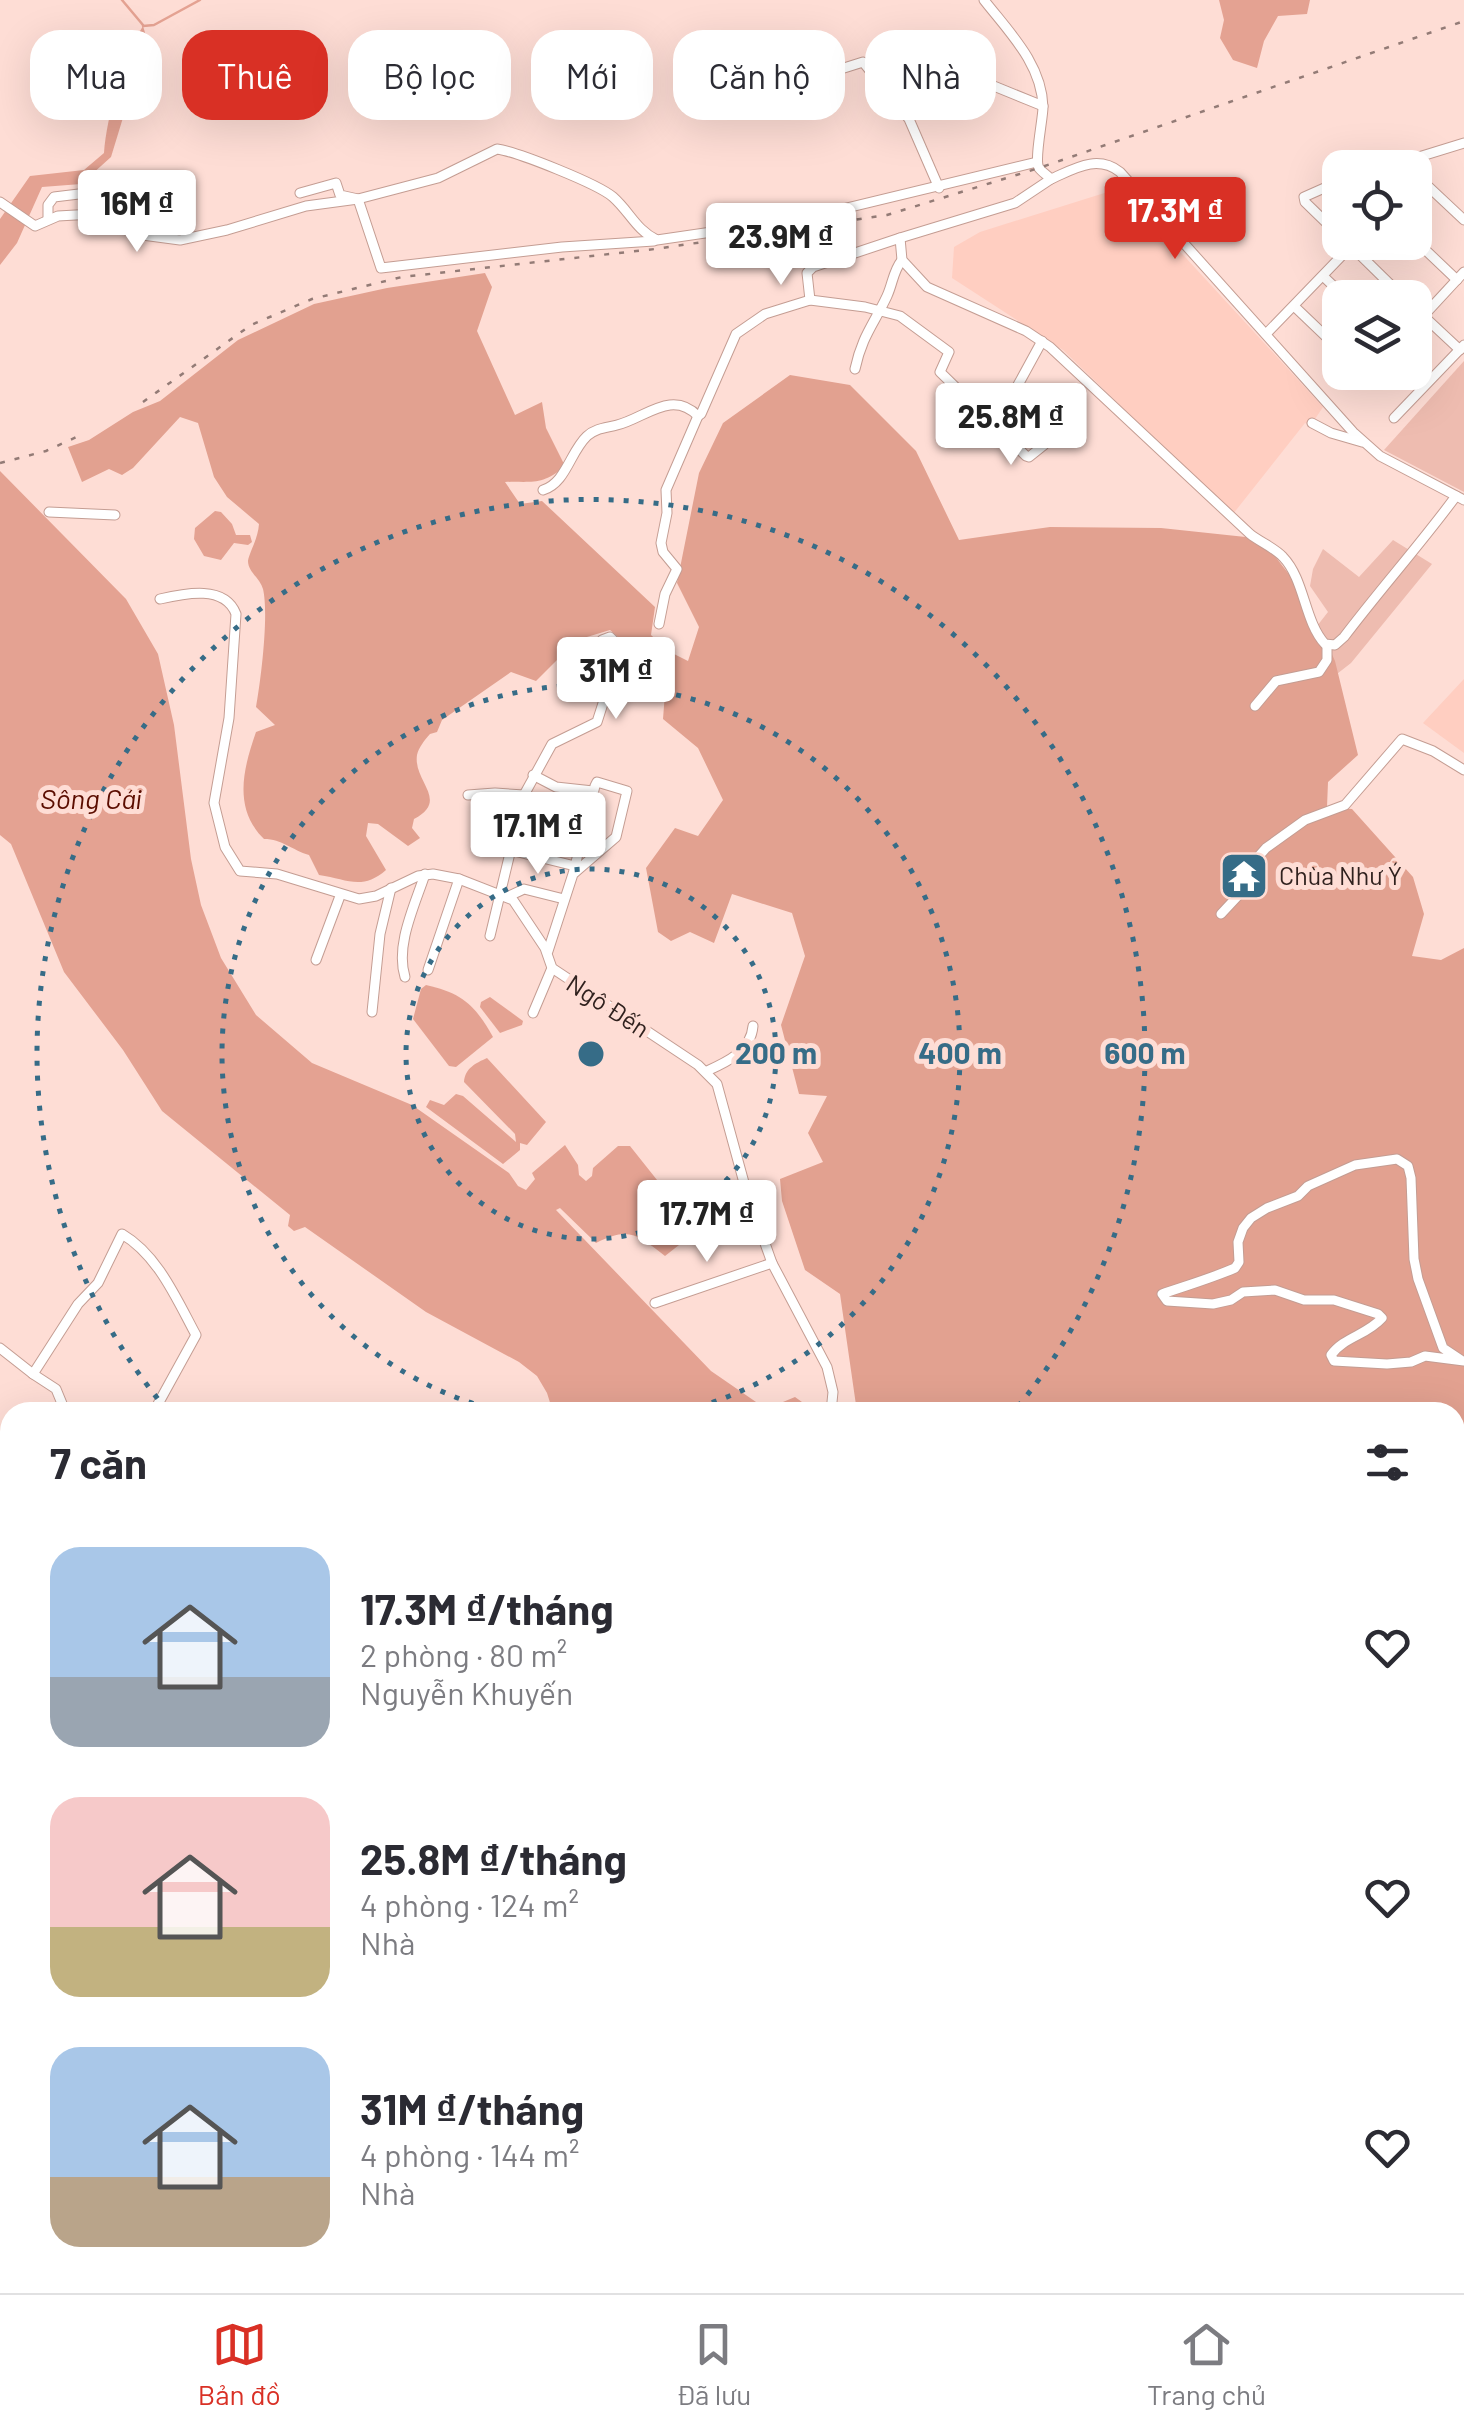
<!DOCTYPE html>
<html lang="vi">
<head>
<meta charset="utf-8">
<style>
  :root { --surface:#fff; --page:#f7f7f7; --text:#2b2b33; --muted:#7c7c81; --line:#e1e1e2; --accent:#d93025 }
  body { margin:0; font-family:Barlow,sans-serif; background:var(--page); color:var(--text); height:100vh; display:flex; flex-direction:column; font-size:38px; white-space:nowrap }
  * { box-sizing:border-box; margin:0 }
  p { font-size:32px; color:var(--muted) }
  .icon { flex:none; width:55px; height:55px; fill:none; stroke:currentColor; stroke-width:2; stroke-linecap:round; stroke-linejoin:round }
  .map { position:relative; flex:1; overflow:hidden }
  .drawer { position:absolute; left:0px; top:1402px; width:1465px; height:892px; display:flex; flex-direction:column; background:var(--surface); border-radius:30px 30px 0 0; box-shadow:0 10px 40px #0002 }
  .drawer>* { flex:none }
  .guide { position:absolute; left:30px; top:30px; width:1405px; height:90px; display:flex; gap:20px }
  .fabs { position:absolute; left:1322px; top:150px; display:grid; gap:20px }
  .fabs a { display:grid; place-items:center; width:110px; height:110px; border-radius:20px; background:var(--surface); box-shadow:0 10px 40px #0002; font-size:50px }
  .price { position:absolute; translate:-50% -85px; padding:0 22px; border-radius:10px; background:#fff; color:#222; font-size:32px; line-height:65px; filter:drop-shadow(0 2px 5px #0008) }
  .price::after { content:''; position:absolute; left:50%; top:60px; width:30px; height:22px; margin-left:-15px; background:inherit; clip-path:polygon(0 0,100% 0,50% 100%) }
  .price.active { background:var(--accent); color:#fff }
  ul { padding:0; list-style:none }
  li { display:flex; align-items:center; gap:30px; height:250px; padding:0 50px }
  li span { display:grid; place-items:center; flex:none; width:280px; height:200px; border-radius:30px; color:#555 }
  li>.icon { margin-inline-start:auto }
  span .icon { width:120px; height:120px; fill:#fffc; stroke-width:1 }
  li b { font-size:42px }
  h2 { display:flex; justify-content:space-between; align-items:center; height:120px; padding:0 50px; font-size:42px }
  .pill { padding:0 35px; border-radius:30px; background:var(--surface); box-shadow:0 10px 40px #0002; font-size:35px; line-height:90px }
  .pill.active { background:var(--accent); color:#fff }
  .tab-bar { display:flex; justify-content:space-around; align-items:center; height:140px; border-top:2px solid var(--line); background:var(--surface); font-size:28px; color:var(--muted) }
  .tab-bar a { display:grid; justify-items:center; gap:5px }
  .tab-bar .active { color:var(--accent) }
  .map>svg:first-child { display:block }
</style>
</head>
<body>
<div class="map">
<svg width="1464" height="2293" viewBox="0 0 1464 2293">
  <rect width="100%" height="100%" fill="#feddd5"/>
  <!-- built -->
  <g fill="#ffcec1">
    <polygon points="1114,190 1121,191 1186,258 1323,407 1311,425 1305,423 1233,514 1063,350 952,278 954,247 980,232"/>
    <polygon points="1464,679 1464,753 1423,723"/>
  </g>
  <!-- green -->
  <g fill="#eebcb0">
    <polygon points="1464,361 1464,492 1384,450"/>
    <polygon points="1393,540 1432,564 1351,663 1324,684 1292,658 1328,612 1310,586 1313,569 1323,549 1359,577"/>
  </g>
  <!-- forest -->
  <path fill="#e2a190" d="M485,273L492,287L477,331L515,415L542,402L546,428L565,466C542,486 532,481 505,482L520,504L542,501L655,607L651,635L668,651L688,661L699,627L677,583L699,473L723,423L790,375L850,385L916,451L959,540L1050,527L1161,528L1255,538L1264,542L1305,595L1335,661L1358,755L1328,782L1327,807L1352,809L1413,877L1424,914L1412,956L1441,960L1464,948V1575L1455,1574V1412H857L840,1294L805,1270L782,1201L780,1179L823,1162L808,1133L827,1096L799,1094L781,1025L805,956L792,913L732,894L714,943L690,932L671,941L658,932L646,868L675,828L698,836L723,800L698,748L663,719L666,680L610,630L577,640L536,681L511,672L442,720L437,732L430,734C424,741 419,747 417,755C413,782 450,800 414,819L412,828L420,838L408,846L378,824L368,823L366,836L386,870C362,891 347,879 319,875L309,855C292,850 282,839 264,839C233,809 243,769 256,732L275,725L256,707C261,680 269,614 263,589C260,578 248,572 248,561C249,553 258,539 259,524L227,497L214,477L198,423L180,417L133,468L122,475L109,469L82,482L68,447L89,440L133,412L160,401L238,340L314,304L387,288Z"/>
  <!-- water -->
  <g fill="#e4a292">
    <polygon points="1219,0 1310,0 1307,14 1278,16 1264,41 1257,68 1233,60 1220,38 1224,20"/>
    <path d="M143,26L147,39L111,157L81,184L42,187L17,243L0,265V219L30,176L84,170L104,153C107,115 123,58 143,26Z"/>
    <path d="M0,471L126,599L158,654L174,725L191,859L201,905L221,958L256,1015L312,1063L412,1105L509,1173L518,1186L526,1190L535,1179L532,1173L565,1145L578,1165L579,1175L586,1181L592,1176L593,1168L618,1146H630L661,1185L659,1200L676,1210L684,1223L679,1245L665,1256C637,1235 630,1226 596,1243L560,1208L556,1210L711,1371L766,1409L795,1397L802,1402V1412H553L547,1393L537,1376L519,1362L426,1312L305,1227L294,1231L288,1226L290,1215L162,1111L123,1050L64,972L11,844L0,835Z"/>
    <polygon points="215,511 221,512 232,524 236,535 250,535 252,542 248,545 234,543 221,560 204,556 194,539 195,528"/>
    <path d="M426,985C462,993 475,1005 493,1037L456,1067L449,1066L413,1019L421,989Z"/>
    <polygon points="490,997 523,1021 522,1025 500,1033 480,1007 481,1002"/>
    <path d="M487,1058L546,1122L527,1145L520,1143V1150L503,1164L426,1107L430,1100L444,1105L456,1094L463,1096L516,1142L515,1134L464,1082C465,1068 476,1063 487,1058Z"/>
    <polygon points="0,1665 10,1684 10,1863 7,1851 0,1845"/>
    <polygon points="367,2285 491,2285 492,2293 371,2293"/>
    <polygon points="833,2285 1188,2285 1195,2293 842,2293"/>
  </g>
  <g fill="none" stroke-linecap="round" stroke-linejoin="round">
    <!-- stream -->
    <g stroke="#e4a292" stroke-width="2.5">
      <polyline points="122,0 143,25"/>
      <polyline points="143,26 154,25 200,0"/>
    </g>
    <!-- minor casing -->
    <g stroke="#c49d93" stroke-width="11">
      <g id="minor">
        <path d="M984,0C1009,32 1042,64 1043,107C1043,119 1034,160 1039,168C1042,172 1047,175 1051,179C1074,169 1097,154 1120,172L1353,432L1380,456L1464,500"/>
        <polyline points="944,56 984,82 1043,106"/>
        <polyline points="844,68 863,62 909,119 939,188"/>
        <polyline points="1383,168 1464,143"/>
        <polyline points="1415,174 1464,220"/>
        <path d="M1051,179L1015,203L900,238L902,260L927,287L1026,331L1050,347L1250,534C1260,542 1275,548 1283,557C1305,580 1304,621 1325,644L1335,645L1344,637C1381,588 1420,545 1456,496"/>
        <polyline points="1340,181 1304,197 1305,202 1340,236"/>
        <polyline points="300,193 336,183 340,195 358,199 381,268 562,247 654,241"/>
        <path d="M0,202L35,226L58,216L93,214L135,234L180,240L227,230L306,206L358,199L438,178L497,149C518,152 598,184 613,197C630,212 636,230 657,240L801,219L1037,162"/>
        <polyline points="48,218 48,205 54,197 87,193 105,209 101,218"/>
        <polyline points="1415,240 1457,280"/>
        <polyline points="1349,244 1404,298"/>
        <polyline points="1324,277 1346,298"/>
        <polyline points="810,300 865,307 900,316 949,352 940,372 1026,456 1029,457 1044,445"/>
        <polyline points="1295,307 1340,350"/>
        <polyline points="1415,308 1460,350"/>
        <polyline points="1415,325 1464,272"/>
        <polyline points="1266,334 1355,242"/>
        <path d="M855,369C862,336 874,324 887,296C893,283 893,271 902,260"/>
        <polyline points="1363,372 1366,375 1369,372"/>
        <polyline points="1394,418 1464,345"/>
        <polyline points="992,421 1007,405 1042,341"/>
        <polyline points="1312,423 1331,433 1362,442"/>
        <path d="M543,490C566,483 570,452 587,436C596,428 606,428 617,425C645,418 672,389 698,416L701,414L736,334L765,314L810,300L807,273L813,267L900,238"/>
        <polyline points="49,512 115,515"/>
        <path d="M160,599C186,593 225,585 236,614L229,718L214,803L225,847L240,871L277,874L359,899L376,896L418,876L433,874L459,879L513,900L545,948L552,968L698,1065L717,1084L746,1190L772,1263L827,1367L833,1392L831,1412"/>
        <polyline points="659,624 665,594 677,569 663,552 661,543 667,513 666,490 698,416"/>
        <polyline points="1255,706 1276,681 1319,672 1327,660 1327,646"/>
        <polyline points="533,775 556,787 593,791"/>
        <polyline points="468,795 495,793 524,795"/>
        <polyline points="519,814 583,832"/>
        <polyline points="510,850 575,866"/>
        <polyline points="507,897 524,889 564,899"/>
        <polyline points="1221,914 1249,884 1251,865 1266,848 1305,820 1345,805 1402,739 1433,751 1464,770"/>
        <polyline points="490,936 524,795 552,744 597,722 606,694 590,674 602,640 610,637 653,678"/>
        <polyline points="548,951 573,874 595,786 597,782 627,791 616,837 573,874"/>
        <polyline points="316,960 340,896"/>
        <polyline points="428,970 459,879"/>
        <path d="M405,977C395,945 415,905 425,874"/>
        <polyline points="372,1012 380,934 391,888"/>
        <polyline points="533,1013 552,968"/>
        <path d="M707,1071C727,1062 751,1051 753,1026"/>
        <polyline points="655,1303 772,1263"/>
        <polyline points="0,1348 33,1374"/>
        <path d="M1461,1360L1443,1348L1418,1279L1414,1259L1411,1178L1408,1166L1397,1159L1355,1165L1308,1186L1298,1196L1267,1208L1251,1218L1243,1228L1238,1242L1239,1262L1235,1268C1212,1278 1185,1286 1162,1294L1167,1301L1213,1304L1231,1300L1243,1292L1275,1290L1304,1300H1334L1378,1314L1382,1318C1367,1335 1344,1337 1331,1355L1334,1361L1387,1364L1411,1362L1425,1356L1464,1361"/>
        <path d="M72,1412L63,1406L56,1389L33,1374L78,1304L98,1283L122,1234C158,1255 177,1300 196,1335L158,1404L156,1412"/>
        <polyline points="1455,1636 1464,1631"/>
        <polyline points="1455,1689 1464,1691"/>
        <polyline points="1455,1813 1464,1793"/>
        <polyline points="1455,1940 1464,1944"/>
        <polyline points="1455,1956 1464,1961"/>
        <polyline points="1455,2006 1464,1984"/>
        <polyline points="1455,2034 1464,2041"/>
        <polyline points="1455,2159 1464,2162"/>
        <polyline points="1455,2277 1464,2268"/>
        <polyline points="342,2285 346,2293"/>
        <polyline points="352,2285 356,2293"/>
        <polyline points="536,2285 541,2293"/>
        <polyline points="1316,2285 1325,2293"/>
        <polyline points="1234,2293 1240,2285"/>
        <polyline points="1445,2293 1450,2285"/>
      </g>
    </g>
    <!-- major casing -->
    <g stroke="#fff" stroke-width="14">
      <g id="major">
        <polyline points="1455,2091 1464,2085"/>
        <polyline points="743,2285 755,2293"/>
        <polyline points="167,2293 180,2285"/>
        <polyline points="1156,2293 1171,2285"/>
        <polyline points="1173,2293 1188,2285"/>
      </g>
    </g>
    <!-- minor -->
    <use href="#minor" stroke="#fff" stroke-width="9"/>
    <!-- major -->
    <use href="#major" stroke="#c1e6fa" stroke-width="11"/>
    <!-- rail -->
    <g stroke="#937b76" stroke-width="2.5" stroke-dasharray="5 10" stroke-linecap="butt">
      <polyline points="143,402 251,325 312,299 402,277 655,249 887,215 1039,168 1464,21"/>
      <polyline points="0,463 46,451 83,434"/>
    </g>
  </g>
  <!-- distance rings -->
  <g fill="none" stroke="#366c87" stroke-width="5" stroke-dasharray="5 10">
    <circle cx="591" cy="1054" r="185"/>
    <path d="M502 1412A369 369 0 1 1 680 1412"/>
    <path d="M167 1410A554 554 0 1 1 1015 1410"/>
  </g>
  <!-- icons -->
  <defs>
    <g id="temple-square" transform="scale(2.5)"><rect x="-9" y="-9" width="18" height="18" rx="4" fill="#366c87" stroke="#feddd5"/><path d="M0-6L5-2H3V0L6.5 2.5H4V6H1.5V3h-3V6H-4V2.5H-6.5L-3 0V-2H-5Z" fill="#fff"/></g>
  </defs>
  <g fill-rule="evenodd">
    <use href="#temple-square" x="1244" y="876"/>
  </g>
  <g text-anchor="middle" stroke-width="10" stroke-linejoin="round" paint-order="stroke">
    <!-- poi labels -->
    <g font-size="25" fill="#30211e" stroke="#feddd5" text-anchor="start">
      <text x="1279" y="885">Chùa Như Ý</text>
    </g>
    <!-- street labels -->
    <g font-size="25" fill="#30211e" stroke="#feddd5">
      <text transform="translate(608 1006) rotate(33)" y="9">Ngô Đến</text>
    </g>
    <!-- water labels -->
    <g font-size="28" font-style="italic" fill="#5b0d00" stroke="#feddd5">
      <text x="91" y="809">Sông Cái</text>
    </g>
  </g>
  <circle cx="591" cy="1054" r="15" fill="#366c87" stroke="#feddd5" stroke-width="5"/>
  <g font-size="30" text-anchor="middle" font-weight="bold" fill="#366c87" stroke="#feddd5" stroke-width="10" stroke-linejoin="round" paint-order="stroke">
    <text x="776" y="1064">200 m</text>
    <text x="960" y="1064">400 m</text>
    <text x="1145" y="1064">600 m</text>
  </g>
</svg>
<div class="fabs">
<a><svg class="icon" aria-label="locate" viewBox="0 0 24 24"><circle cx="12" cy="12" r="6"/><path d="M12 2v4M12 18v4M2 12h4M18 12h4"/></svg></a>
<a><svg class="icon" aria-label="layers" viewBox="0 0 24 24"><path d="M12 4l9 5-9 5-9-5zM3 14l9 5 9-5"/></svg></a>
</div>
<b class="price" style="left:137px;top:255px">16M ₫</b>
<b class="price active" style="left:1175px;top:262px">17.3M ₫</b>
<b class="price" style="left:781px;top:288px">23.9M ₫</b>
<b class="price" style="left:1011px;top:468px">25.8M ₫</b>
<b class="price" style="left:616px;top:722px">31M ₫</b>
<b class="price" style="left:538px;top:877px">17.1M ₫</b>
<b class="price" style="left:707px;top:1265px">17.7M ₫</b>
<div class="guide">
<a class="pill">Mua</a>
<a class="pill active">Thuê</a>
<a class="pill">Bộ lọc</a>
<a class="pill">Mới</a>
<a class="pill">Căn hộ</a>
<a class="pill">Nhà</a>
</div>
<section class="drawer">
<h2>7 căn<svg class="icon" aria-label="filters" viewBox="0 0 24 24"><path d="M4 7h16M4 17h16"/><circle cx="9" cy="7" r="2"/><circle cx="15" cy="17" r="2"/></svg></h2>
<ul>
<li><span style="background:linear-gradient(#a9c7e8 65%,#9aa5b1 0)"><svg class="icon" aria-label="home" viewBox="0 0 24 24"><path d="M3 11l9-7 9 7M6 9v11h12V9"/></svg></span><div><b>17.3M ₫/tháng</b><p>2 phòng · 80 m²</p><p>Nguyễn Khuyến</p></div><svg class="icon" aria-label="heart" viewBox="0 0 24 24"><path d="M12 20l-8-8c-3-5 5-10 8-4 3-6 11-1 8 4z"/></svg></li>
<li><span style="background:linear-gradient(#f6c9c9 65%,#c2b280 0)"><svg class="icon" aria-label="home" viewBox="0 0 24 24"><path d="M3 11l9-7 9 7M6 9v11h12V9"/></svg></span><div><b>25.8M ₫/tháng</b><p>4 phòng · 124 m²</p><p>Nhà</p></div><svg class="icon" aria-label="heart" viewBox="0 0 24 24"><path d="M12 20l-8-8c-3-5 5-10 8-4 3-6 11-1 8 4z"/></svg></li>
<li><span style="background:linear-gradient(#a9c7e8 65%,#b9a48a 0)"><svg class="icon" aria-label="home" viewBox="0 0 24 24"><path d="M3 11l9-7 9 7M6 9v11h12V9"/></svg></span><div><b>31M ₫/tháng</b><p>4 phòng · 144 m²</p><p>Nhà</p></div><svg class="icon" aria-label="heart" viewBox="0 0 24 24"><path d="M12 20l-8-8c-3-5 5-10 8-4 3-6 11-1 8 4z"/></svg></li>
</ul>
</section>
</div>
<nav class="tab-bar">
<a class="active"><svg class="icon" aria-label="map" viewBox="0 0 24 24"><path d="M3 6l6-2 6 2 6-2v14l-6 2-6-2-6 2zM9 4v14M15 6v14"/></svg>Bản đồ</a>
<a><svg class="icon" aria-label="saved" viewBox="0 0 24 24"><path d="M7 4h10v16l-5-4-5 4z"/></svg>Đã lưu</a>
<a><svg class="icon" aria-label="home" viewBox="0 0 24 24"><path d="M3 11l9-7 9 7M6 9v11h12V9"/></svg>Trang chủ</a>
</nav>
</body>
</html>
